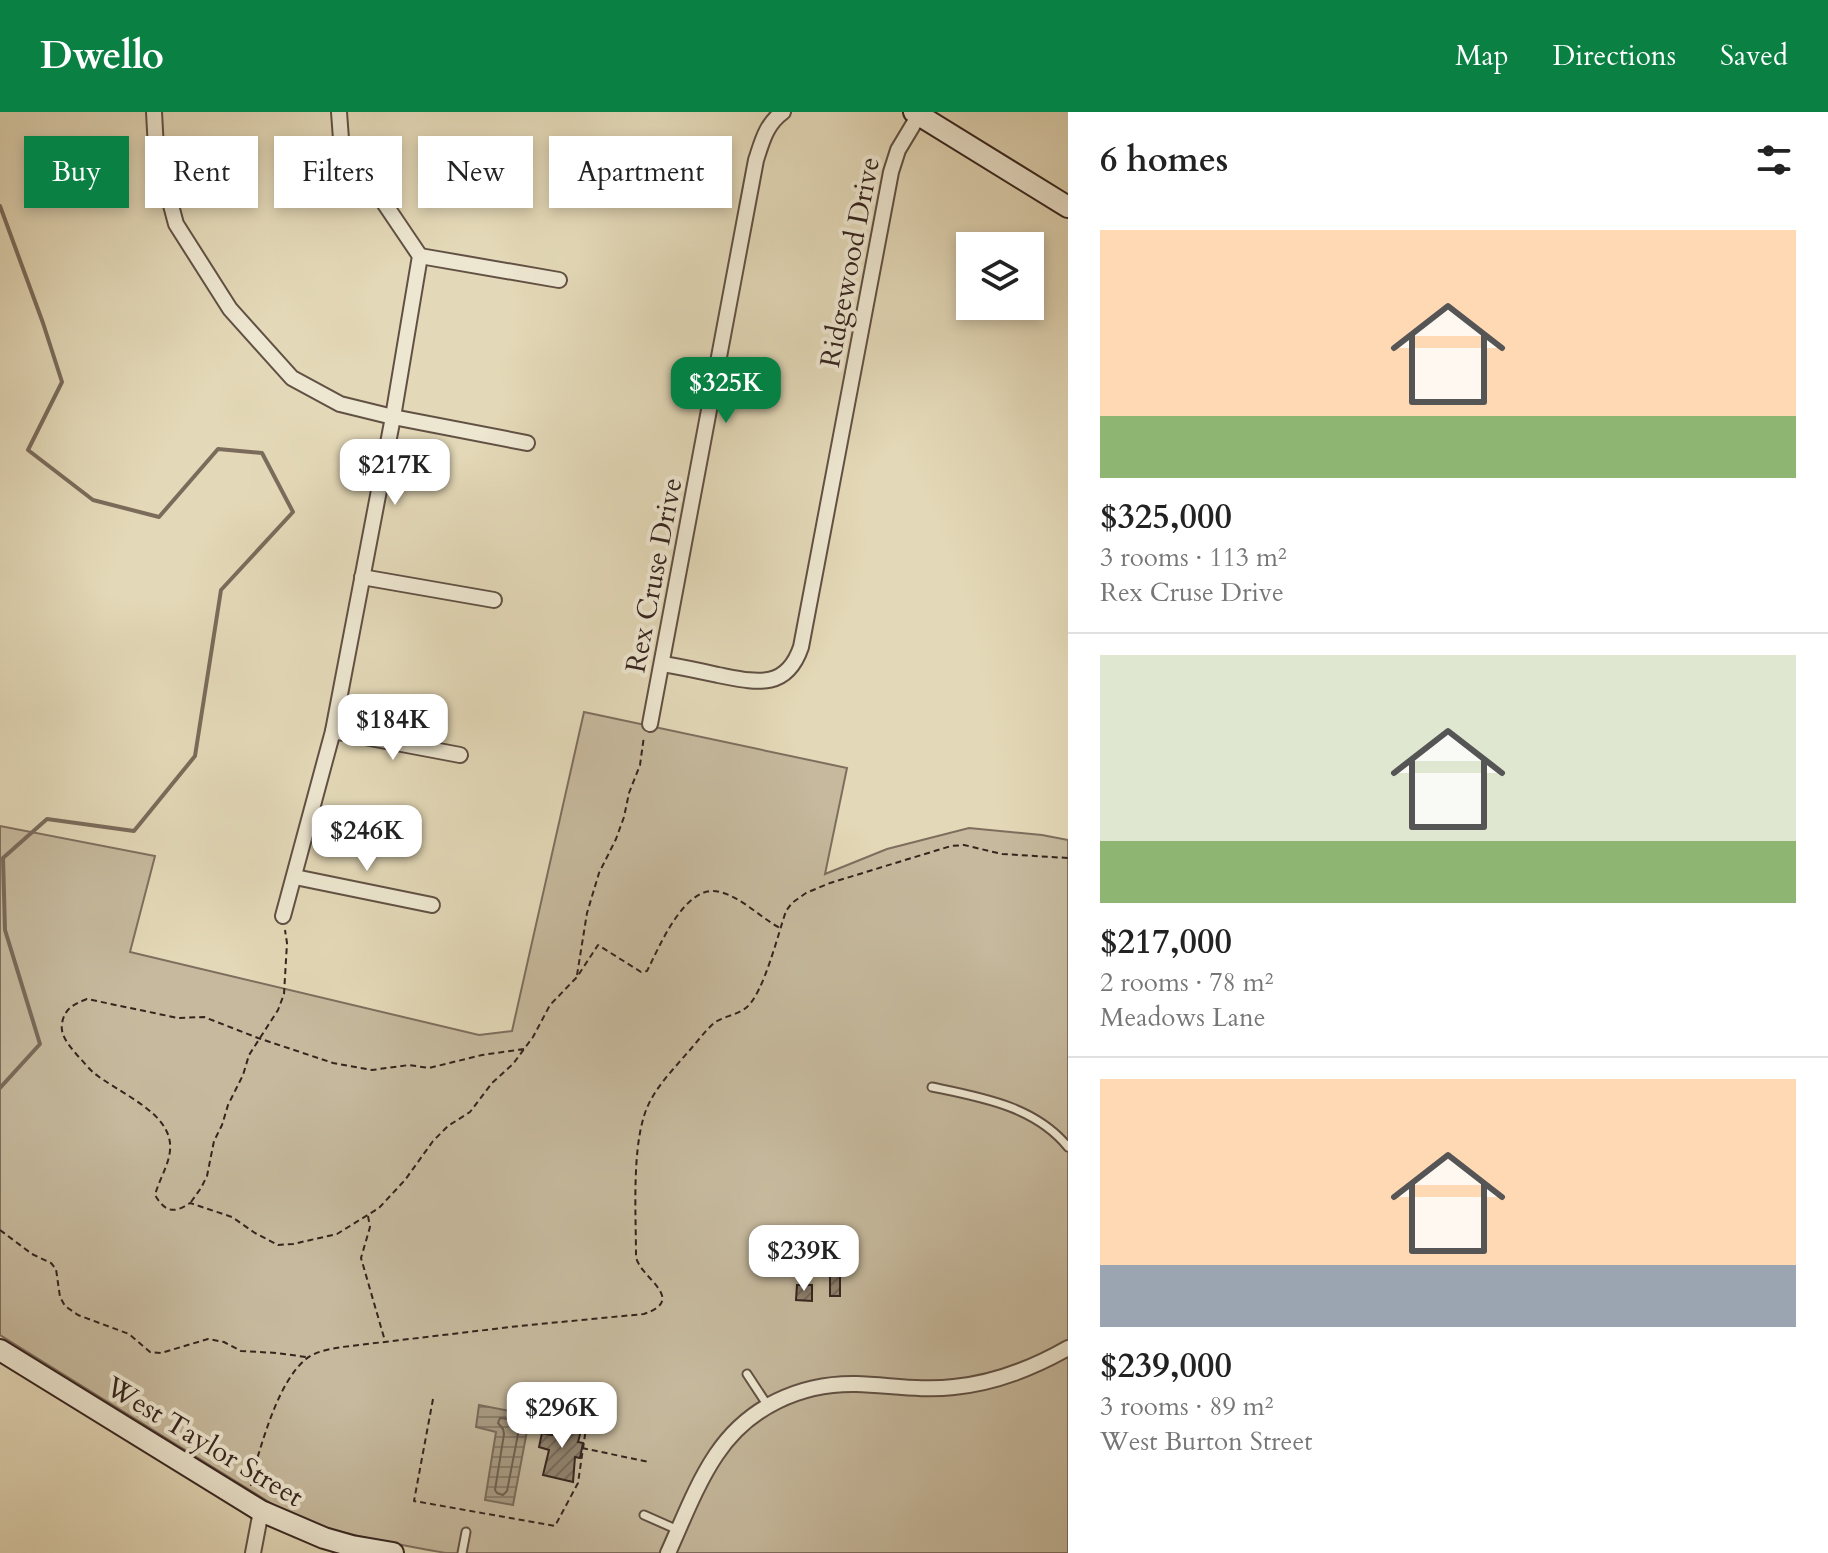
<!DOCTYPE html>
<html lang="en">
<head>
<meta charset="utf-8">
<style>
  :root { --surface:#fff; --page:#f6f6f6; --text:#222; --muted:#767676; --line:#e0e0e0; --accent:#0b8043 }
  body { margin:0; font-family:Cardo,serif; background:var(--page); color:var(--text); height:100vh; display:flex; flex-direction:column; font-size:30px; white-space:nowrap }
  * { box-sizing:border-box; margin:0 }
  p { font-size:26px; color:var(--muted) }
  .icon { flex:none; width:44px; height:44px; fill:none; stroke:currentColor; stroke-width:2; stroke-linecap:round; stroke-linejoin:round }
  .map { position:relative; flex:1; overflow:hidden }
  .drawer { display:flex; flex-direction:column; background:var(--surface); width:760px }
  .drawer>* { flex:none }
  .guide { position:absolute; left:24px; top:24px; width:760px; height:72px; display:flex; gap:16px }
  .tools { position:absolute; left:956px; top:120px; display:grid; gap:16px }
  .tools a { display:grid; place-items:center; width:88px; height:88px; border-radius:0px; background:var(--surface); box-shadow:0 4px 12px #0003; font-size:40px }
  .price { position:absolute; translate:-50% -68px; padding:0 18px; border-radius:16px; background:#fff; color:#222; font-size:26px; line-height:52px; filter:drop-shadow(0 2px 4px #0008) }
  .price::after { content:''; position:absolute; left:50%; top:48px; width:24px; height:18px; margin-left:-12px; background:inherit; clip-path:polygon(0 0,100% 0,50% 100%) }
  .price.current { background:var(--accent); color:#fff }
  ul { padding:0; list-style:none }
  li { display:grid; align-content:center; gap:16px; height:424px; padding:0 32px }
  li+li { border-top:2px solid var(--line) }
  li span { display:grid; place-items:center; height:248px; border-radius:0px; color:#555 }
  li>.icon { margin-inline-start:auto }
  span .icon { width:144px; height:144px; fill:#fffc; stroke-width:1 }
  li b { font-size:34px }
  h2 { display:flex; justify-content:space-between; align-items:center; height:96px; padding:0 32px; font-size:34px }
  .chip { padding:0 28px; border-radius:0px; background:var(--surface); box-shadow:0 4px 12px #0003; font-size:28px; line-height:72px }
  .chip.current { background:var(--accent); color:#fff }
  header { display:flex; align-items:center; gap:48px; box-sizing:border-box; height:112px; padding:0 40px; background:var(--accent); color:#fff }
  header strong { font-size:38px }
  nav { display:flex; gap:44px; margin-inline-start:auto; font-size:28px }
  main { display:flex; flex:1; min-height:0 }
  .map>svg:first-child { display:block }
</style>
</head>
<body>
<header>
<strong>Dwello</strong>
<nav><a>Map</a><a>Directions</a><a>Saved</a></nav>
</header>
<main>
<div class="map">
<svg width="1068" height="1441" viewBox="0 0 1068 1441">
  <defs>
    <pattern id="water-rules" width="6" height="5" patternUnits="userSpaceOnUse" patternTransform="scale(2)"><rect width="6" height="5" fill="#a89b83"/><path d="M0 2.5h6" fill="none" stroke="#8a7e6b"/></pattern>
    <pattern id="building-hatch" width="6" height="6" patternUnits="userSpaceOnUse" patternTransform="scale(2)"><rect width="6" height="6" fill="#90826e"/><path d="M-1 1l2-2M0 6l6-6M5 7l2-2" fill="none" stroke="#766a5a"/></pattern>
  </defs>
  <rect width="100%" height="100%" fill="#e3d8b7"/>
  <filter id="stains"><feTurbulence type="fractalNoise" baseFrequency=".0025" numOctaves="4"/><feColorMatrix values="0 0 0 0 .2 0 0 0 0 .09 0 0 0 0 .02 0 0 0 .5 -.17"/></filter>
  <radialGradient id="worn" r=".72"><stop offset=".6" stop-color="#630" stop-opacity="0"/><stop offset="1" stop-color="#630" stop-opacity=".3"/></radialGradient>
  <!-- park -->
  <path fill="#c6b99d" stroke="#7e6e5e" stroke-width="2" d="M584,600L847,656L825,762L887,737L969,716L1042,723L1068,728V1441H446C391,1431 336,1423 285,1400L0,1223V714L155,744L130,840L479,923L512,919Z"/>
  <!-- water -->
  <polygon fill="url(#water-rules)" stroke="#7a6b5b" stroke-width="2" points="479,1293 530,1303 513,1393 485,1388 496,1320 476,1315"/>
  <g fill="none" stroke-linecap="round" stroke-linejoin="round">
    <!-- shore -->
    <polygon stroke="#6f6050" stroke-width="2" points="500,1306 517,1308 520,1312 507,1379 503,1383 497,1381 495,1378 504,1322 503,1317 498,1311"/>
    <!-- stream -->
    <polyline stroke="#7a6b5b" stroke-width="4" points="0,94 43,211 62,270 28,338 93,388 159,405 218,337 262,341 293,400 221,478 195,644 134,719 47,707 3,746 5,818 40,932 0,976"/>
  </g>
  <!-- building -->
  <g fill="url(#building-hatch)" stroke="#36241e" stroke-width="2">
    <rect x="830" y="1164" width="10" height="20"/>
    <polygon points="797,1173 812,1173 812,1189 796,1188"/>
    <polygon points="555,1308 582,1315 578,1330 583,1331 580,1346 575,1345 573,1370 543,1363 549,1338 539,1335 542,1321 552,1323"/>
  </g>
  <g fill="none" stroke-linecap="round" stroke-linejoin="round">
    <!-- lane casing -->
    <g stroke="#615144" stroke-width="11">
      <g id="lane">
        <path d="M932,975C980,985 1035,994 1068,1035"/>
        <polyline points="747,1262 768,1294"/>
        <polyline points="644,1403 678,1418"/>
        <polyline points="462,1441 466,1420"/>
      </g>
    </g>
    <!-- street casing -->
    <g stroke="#615144" stroke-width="18">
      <g id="street">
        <polyline points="154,0 156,37 176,112 230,197 292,266 340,292 393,305 527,331"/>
        <polyline points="420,144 559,168"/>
        <polyline points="362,465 494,488"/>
        <path d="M663,552C681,555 700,559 718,563C755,570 786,579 801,535L891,60L898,38L919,3"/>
        <path d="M650,612L756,48C762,30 766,12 783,0"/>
        <polyline points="333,619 460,643"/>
        <polyline points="295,765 432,793"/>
        <polyline points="283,804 333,619 393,305 420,144 341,27 339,0"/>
        <polyline points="253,1441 261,1399"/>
        <path d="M668,1441C683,1408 696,1373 716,1343C748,1295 800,1271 856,1272C889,1273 922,1279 954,1275C994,1271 1033,1256 1068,1236"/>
      </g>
    </g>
    <!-- secondary casing -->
    <g stroke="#36241e" stroke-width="24">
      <g id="secondary">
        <polyline points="914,0 1068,95"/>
        <polyline points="0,1238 261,1399 324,1426 352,1434 393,1441"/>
      </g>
    </g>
    <!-- path -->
    <g stroke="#36241e" stroke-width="2" stroke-dasharray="6 4" stroke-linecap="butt">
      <polyline points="577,863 587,801 599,761 616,727 624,705 629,681 640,653 644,624"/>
      <path d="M524,937L482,943L429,956L409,953L372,958L333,951L258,926L204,905L178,906L87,887C74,892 65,896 62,911C60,924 69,933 77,943C83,949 88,956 94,961C115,978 154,994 166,1018C178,1041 161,1061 155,1083C165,1100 174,1102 190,1091L232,1105L255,1121L278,1133L293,1132L337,1122L379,1096L405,1068L433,1029L448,1014L470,1000L492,971L513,952L533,925L550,893L577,865L598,833L641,860L647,859C659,836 685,770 720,780C741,785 761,806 780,816"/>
      <polyline points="191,1090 201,1076 207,1064 214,1029 222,1013 228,993 243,963 249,943 278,898 284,882 287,831 285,818"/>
      <polyline points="368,1104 370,1115 361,1146 385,1229"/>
      <polyline points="0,1118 32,1142 51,1151 56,1157 60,1185 65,1194 78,1203 129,1222 150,1240 161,1241 208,1227 224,1230 241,1239 277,1241 306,1245"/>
      <polyline points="433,1287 414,1389 555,1414 578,1371 586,1316"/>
      <polyline points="582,1336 649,1350"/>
      <path d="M251,1374V1367C262,1332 277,1271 306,1247C316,1239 330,1237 342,1235L519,1214L644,1202C688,1187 640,1166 636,1145C636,1103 632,1043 644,1004C652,978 672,959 689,939C697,930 705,919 714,911C724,904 738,903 747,895C764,880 778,822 786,799L792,791L806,781L830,771L951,734L964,733L1002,742L1068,746"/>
    </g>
    <!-- lane -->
    <use href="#lane" stroke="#ede6d0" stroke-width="7"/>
    <!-- street -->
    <use href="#street" stroke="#ede6d0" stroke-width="14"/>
    <!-- secondary -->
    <use href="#secondary" stroke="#ede6d0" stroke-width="20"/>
  </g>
  <g text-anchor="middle" stroke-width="8" stroke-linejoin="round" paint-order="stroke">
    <!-- street labels -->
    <g font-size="28" fill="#36241e" stroke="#ede6d0">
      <text transform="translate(849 150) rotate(-79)" y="10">Ridgewood Drive</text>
      <text transform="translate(653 463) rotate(-79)" y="10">Rex Cruse Drive</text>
      <text transform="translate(205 1329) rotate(31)" y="10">West Taylor Street</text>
    </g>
  </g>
  <rect width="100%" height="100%" filter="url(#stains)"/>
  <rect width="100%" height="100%" fill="url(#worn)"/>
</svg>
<div class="tools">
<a><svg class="icon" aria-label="layers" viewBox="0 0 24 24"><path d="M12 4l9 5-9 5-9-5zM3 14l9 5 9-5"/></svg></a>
</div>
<b class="price current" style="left:726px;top:313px">$325K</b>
<b class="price" style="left:395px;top:395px">$217K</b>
<b class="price" style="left:393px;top:650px">$184K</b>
<b class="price" style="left:367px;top:761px">$246K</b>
<b class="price" style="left:804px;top:1181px">$239K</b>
<b class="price" style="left:562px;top:1338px">$296K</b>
<div class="guide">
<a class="chip current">Buy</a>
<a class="chip">Rent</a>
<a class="chip">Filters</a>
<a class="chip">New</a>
<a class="chip">Apartment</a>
</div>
</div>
<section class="drawer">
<h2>6 homes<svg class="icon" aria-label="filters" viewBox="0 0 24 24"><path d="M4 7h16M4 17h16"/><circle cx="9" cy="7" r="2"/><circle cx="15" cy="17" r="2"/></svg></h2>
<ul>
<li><span style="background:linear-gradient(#ffd9b3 75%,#8fb573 0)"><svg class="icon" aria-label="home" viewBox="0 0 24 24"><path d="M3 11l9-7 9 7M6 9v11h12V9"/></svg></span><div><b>$325,000</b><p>3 rooms · 113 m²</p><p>Rex Cruse Drive</p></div></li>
<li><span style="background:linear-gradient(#dfe7d0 75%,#8fb573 0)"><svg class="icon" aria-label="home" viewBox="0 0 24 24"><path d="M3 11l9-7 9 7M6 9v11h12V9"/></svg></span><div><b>$217,000</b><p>2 rooms · 78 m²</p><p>Meadows Lane</p></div></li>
<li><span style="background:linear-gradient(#ffd9b3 75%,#9aa5b1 0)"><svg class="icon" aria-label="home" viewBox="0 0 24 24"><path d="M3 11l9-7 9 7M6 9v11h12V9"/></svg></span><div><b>$239,000</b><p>3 rooms · 89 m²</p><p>West Burton Street</p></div></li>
</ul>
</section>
</main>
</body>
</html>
